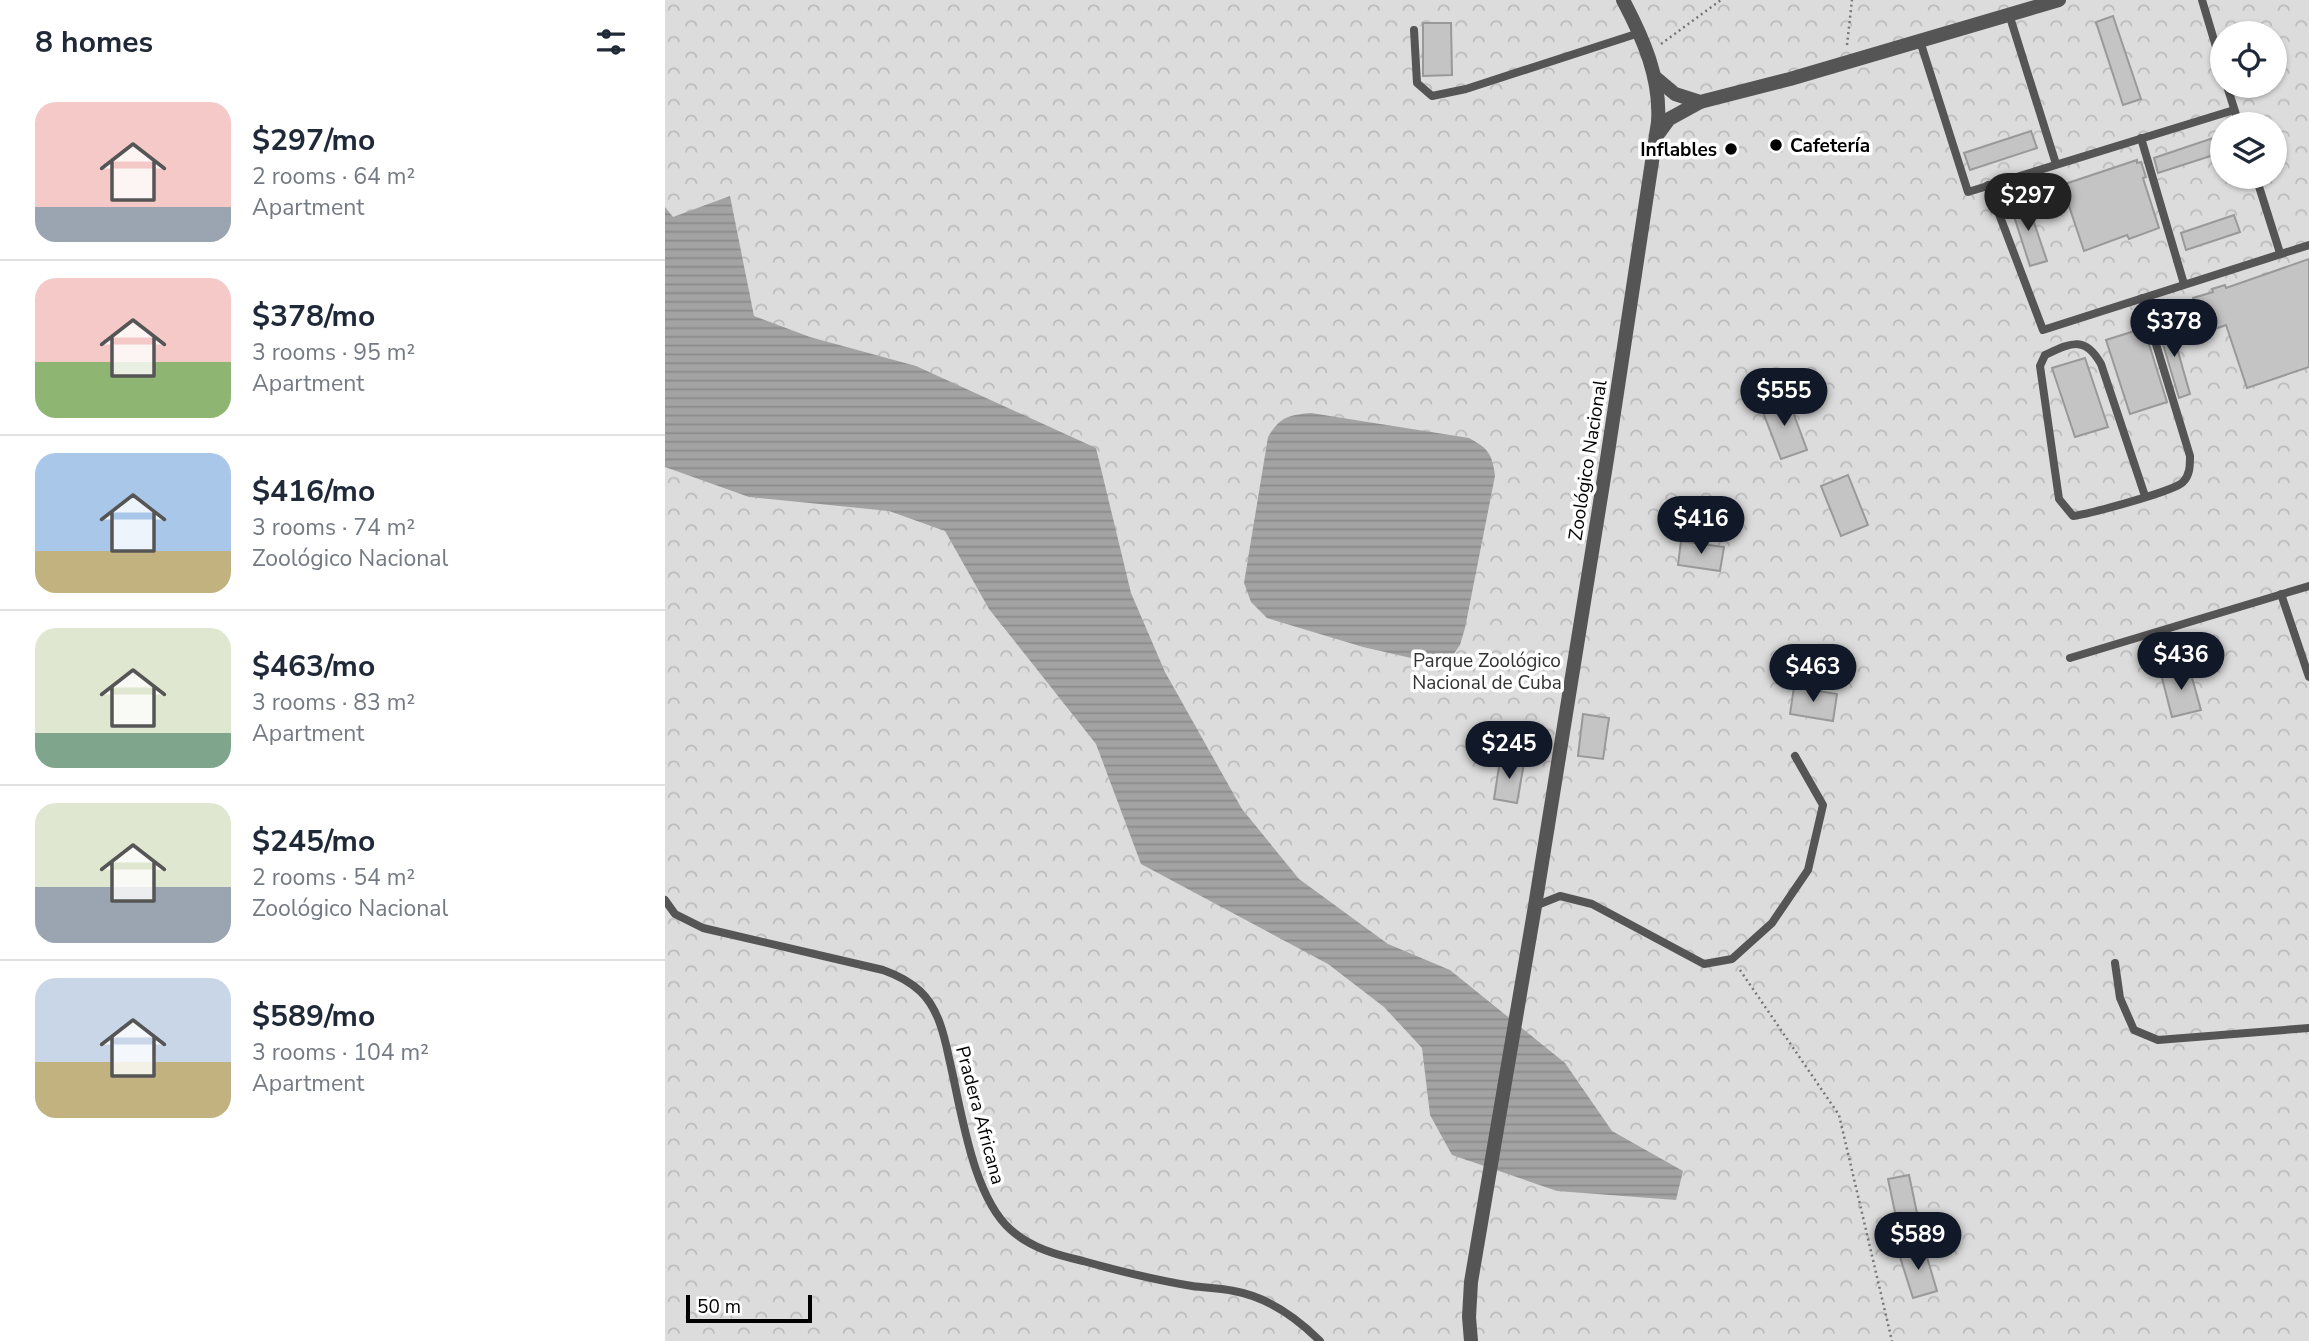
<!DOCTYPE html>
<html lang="en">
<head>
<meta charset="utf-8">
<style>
  :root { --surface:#fff; --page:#f6f6f7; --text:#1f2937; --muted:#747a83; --line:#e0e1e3; --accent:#111827 }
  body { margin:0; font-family:"Nunito Sans",sans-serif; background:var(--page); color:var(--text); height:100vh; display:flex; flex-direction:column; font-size:26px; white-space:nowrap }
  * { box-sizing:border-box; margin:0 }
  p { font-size:23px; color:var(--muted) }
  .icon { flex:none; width:38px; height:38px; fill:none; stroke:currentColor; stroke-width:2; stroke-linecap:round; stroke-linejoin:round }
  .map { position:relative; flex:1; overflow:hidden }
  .side { display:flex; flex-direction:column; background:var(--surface); width:665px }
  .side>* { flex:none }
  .fabs { position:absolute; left:1545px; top:21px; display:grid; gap:14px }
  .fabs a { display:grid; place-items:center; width:77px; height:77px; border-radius:50%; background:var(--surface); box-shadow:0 2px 5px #0004; font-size:35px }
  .scale { position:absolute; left:21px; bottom:18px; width:126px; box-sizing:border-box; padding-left:7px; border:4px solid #000; border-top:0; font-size:19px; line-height:24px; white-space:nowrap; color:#000; -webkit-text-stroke:5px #fff; paint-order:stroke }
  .price { position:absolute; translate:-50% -60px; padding:0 16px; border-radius:24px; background:var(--accent); color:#fff; font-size:23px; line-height:46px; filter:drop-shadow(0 2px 4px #0008) }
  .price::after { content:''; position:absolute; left:50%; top:42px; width:21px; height:16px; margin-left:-10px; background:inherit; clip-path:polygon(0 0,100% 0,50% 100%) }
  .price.current { background:#222; color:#fff }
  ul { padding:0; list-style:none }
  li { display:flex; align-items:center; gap:21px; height:175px; padding:0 35px }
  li+li { border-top:2px solid var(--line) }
  li span { display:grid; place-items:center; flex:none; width:196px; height:140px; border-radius:21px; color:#555 }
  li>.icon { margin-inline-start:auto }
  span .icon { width:84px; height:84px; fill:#fffc; stroke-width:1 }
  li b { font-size:30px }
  h2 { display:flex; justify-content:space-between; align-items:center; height:84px; padding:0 35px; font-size:30px }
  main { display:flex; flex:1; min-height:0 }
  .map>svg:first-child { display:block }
</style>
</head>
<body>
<main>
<section class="side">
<h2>8 homes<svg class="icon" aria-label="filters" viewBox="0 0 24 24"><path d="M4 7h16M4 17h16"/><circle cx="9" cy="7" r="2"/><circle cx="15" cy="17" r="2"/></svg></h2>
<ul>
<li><span style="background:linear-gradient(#f6c9c9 75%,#9aa5b1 0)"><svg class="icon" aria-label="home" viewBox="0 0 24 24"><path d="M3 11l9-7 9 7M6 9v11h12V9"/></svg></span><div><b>$297/mo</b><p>2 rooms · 64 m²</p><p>Apartment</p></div></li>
<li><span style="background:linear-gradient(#f6c9c9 60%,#8fb573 0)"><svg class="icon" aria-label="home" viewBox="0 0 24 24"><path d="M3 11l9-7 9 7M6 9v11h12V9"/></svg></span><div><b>$378/mo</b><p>3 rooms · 95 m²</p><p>Apartment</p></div></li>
<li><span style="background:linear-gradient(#a9c7e8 70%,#c2b280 0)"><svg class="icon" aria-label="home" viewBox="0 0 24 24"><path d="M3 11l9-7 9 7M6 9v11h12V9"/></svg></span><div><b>$416/mo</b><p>3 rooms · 74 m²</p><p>Zoológico Nacional</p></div></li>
<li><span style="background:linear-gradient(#dfe7d0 75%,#7fa58c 0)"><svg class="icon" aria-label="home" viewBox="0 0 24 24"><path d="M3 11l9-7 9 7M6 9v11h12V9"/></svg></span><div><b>$463/mo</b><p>3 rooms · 83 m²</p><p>Apartment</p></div></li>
<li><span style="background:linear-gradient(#dfe7d0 60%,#9aa5b1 0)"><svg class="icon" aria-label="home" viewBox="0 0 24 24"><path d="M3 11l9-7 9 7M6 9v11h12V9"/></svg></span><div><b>$245/mo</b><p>2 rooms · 54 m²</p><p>Zoológico Nacional</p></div></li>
<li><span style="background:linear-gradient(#c9d6e8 60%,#c2b280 0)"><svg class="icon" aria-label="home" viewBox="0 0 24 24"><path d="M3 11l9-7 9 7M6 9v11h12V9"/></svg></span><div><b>$589/mo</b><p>3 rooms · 104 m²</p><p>Apartment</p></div></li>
</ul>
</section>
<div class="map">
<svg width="1644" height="1341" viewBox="0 0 1644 1341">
  <defs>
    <pattern id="park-crowns" width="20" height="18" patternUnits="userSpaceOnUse" patternTransform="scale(1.75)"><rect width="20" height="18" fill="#dcdcdc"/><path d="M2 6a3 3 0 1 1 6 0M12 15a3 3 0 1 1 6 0" fill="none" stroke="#bbb"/></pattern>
    <pattern id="water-rules" width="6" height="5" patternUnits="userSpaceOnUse" patternTransform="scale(1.75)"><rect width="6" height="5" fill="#a3a3a3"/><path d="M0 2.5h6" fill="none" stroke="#8b8b8b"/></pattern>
  </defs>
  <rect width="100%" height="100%" fill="#fff"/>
  <!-- park -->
  <path fill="url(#park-crowns)" fill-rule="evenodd" d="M0,0H1644V1341H0ZM1558,33H1610V86H1558ZM1558,124H1610V177H1558Z"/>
  <!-- water -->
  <g fill="url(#water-rules)">
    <polygon points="65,196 89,316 145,337 251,366 431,448 466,593 500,672 577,809 634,879 723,944 785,970 900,1063 947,1131 1018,1171 1011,1200 892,1191 787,1155 765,1115 757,1048 719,1007 663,964 476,864 431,744 324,609 280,531 224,511 84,497 0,467 0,207 8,217"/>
    <path d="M646,413L804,438C824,449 827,454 830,476L800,628L795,645L786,658L773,661H759L698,647L602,618L586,602L579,583L603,437C615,417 623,415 646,413Z"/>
  </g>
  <!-- building -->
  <g fill="#c4c4c4" stroke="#999" stroke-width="2">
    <polygon points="1448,16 1476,99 1458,105 1431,22"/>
    <polygon points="758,23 786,23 787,75 758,76"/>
    <polygon points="1366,131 1372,148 1305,170 1299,153"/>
    <polygon points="1554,136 1558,152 1493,173 1489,158"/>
    <polygon points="1472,160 1472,163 1476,162 1481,177 1478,178 1494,228 1464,239 1462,235 1419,251 1397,185"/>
    <polygon points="1361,199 1382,261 1365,266 1345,204"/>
    <polygon points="1569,215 1575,232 1521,250 1516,233"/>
    <polygon points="1644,259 1644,367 1582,388 1561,325 1539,333 1528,298 1548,292 1547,289 1560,285 1561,288"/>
    <polygon points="1504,320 1525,394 1514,398 1492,324"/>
    <polygon points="1479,328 1502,402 1465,414 1441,340"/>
    <polygon points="1420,358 1443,427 1410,437 1387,368"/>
    <polygon points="1122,396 1142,450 1116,459 1096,407"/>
    <polygon points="1183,475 1203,525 1176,536 1156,486"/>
    <polygon points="1016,541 1059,547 1055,571 1013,565"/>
    <polygon points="1524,667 1536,710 1507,717 1496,674"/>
    <polygon points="1129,687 1172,694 1168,721 1125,714"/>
    <polygon points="918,714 944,718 938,759 913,756"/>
    <polygon points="835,760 859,763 852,803 829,799"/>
    <polygon points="1244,1175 1252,1213 1231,1217 1223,1179"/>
    <polygon points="1259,1247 1272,1291 1248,1298 1234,1254"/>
  </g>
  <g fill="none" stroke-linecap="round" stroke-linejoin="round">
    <!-- path -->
    <g stroke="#777" stroke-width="2.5" stroke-dasharray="2 3.5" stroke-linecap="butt">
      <polyline points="996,44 1056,0"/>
      <polyline points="1182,45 1187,0"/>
      <polyline points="1075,970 1174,1115 1227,1341"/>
    </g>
    <!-- service -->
    <g stroke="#555" stroke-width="8">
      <polyline points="1537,0 1558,70"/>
      <polyline points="1344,14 1391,164"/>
      <polyline points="749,30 752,83 767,96 801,89 974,33"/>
      <polyline points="1255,41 1303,192 1569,110"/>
      <polyline points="1562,86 1574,124"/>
      <polyline points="1476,138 1519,284"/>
      <polyline points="1591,177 1615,253"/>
      <polyline points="1323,185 1378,330 1644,245"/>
      <path d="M1477,298L1525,456C1525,466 1525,475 1518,482C1510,491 1424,514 1408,516L1394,499L1375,366L1380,355C1406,343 1420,335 1436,364L1480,496"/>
      <polyline points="1616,594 1644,677"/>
      <polyline points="1405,658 1644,586"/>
      <path d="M0,900L10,914L38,928L218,970C232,975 244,981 255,991C273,1008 279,1034 284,1058C296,1108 307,1196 346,1230C366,1248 392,1255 418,1261C454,1271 490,1280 527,1286C541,1288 555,1288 569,1291C602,1297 632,1318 655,1341"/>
      <polyline points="870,906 895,896 927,904 1039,964 1067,959 1107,923 1143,870 1158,805 1130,756"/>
      <polyline points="1450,963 1455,998 1469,1030 1493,1040 1644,1028"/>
    </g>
    <!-- minor -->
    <g stroke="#555" stroke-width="14">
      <polyline points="991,78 1010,94 1035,102 1125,79 1394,0"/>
      <polyline points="993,134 1004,119 1035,102"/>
      <path d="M806,1341L804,1317L806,1282L870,906L942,459L993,122C996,78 978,38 958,0"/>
    </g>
  </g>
  <!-- markers -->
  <g fill="#000" stroke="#fff" stroke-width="2.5">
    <circle cx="1111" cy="145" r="7"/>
    <circle cx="1066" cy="149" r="7"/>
  </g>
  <g text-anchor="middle" stroke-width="7" stroke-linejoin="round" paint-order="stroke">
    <!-- poi labels -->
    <g font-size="19" font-weight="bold" fill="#000" stroke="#fff" text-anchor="start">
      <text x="1125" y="152">Cafetería</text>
      <text x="1052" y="156" text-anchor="end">Inflables</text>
    </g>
    <!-- street labels -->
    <g font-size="19" fill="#000" stroke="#fff">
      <text transform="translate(922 460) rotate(-81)" y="7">Zoológico Nacional</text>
      <text transform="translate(316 1115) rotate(75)" y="7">Pradera Africana</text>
    </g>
    <!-- park labels -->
    <g font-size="19" fill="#333" stroke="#fff">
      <text x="822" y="667">Parque Zoológico<tspan x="822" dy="22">Nacional de Cuba</tspan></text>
    </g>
  </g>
</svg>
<div class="fabs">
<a><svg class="icon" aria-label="locate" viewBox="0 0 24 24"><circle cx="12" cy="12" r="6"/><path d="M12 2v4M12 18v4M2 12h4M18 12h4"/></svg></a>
<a><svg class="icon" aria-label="layers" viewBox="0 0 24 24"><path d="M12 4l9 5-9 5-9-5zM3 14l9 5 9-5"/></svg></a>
</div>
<div class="scale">50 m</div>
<b class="price current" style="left:1363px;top:233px">$297</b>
<b class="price" style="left:1509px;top:359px">$378</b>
<b class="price" style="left:1119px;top:428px">$555</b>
<b class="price" style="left:1036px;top:556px">$416</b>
<b class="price" style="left:1516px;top:692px">$436</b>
<b class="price" style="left:1148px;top:704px">$463</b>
<b class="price" style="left:844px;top:781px">$245</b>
<b class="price" style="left:1253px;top:1272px">$589</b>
</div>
</main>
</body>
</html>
